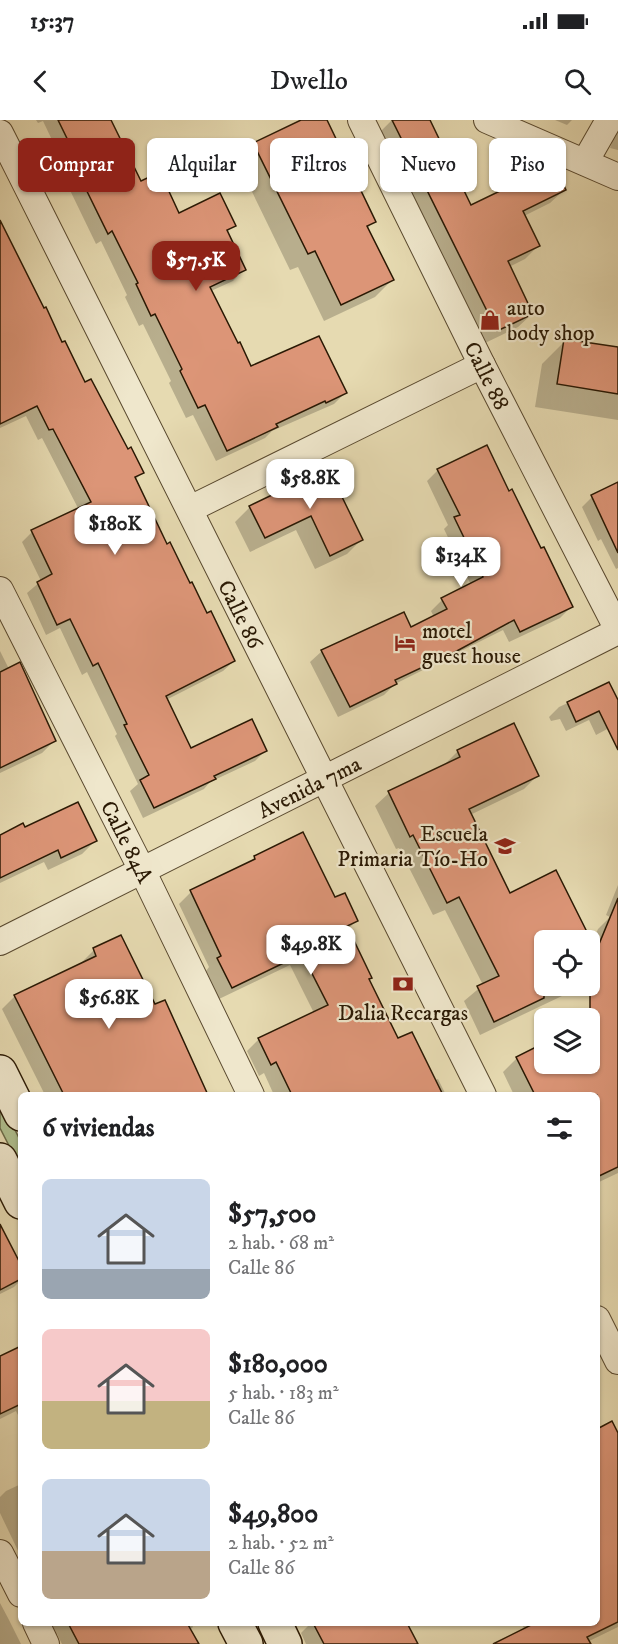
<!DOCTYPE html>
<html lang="es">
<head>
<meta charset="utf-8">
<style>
  :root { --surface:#fff; --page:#f2f2f2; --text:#202124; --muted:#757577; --accent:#8f2418 }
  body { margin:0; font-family:"IM FELL DW Pica",serif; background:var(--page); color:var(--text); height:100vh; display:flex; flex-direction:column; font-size:22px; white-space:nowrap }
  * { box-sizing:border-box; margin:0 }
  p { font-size:20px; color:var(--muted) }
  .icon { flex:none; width:33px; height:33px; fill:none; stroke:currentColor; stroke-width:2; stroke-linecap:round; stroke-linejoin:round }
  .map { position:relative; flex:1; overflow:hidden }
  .sheet { position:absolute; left:18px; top:972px; width:582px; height:534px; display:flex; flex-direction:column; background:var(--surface); border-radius:9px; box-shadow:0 2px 4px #0004 }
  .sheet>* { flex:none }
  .top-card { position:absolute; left:18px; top:18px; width:582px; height:54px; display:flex; gap:12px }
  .controls { position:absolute; left:534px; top:810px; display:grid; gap:12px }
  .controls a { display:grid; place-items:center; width:66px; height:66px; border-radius:9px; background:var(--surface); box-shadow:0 2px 4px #0004; font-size:30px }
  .price { position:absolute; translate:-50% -51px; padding:0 14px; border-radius:12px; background:#fff; color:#222; font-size:20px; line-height:39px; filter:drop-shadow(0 2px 3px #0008) }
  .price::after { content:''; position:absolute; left:50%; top:36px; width:18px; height:14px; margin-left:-9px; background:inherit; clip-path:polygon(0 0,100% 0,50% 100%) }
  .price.active { background:var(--accent); color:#fff }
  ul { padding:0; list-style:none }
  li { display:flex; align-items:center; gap:18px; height:150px; padding:0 24px }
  li span { display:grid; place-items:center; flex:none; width:168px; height:120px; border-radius:9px; color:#555 }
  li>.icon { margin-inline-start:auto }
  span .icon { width:72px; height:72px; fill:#fffc; stroke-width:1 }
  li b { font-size:26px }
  h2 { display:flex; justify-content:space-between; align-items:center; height:72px; padding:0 24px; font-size:26px }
  .tag { padding:0 21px; border-radius:9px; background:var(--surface); box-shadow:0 2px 4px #0004; font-size:21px; line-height:54px }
  .tag.active { background:var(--accent); color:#fff }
  .status { display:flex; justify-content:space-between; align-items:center; height:42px; padding:0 30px; background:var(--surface); direction:ltr }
  .status svg { height:16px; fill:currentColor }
  header { display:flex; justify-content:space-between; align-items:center; height:78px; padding:0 24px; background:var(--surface); font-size:27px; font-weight:600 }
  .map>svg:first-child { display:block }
</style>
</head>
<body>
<div class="status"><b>15:37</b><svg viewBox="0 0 49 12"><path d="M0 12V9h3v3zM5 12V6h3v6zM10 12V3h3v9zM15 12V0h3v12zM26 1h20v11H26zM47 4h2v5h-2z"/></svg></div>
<header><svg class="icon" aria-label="back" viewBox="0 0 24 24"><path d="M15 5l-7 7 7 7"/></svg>Dwello<svg class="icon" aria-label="search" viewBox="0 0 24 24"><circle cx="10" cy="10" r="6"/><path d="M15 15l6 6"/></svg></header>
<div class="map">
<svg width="618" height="1524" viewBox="0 0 618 1524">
  <rect width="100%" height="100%" fill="#e6dab1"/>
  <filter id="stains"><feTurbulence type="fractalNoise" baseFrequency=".00333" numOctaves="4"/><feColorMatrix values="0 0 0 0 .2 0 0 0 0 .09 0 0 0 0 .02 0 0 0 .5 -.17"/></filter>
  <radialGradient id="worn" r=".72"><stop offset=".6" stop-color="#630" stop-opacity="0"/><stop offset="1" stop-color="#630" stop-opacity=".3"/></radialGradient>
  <!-- green -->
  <polygon fill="#b0c190" stroke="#6d6d4a" stroke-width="1.5" points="0,980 21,1022 21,1049 0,1008"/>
  <!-- shadow -->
  <g fill="#0003">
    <polygon points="36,0 110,0 140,63 179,95 234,105 226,113 244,149 233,161 211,171 251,248 345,273 334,284 272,311 265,318 216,341 193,295 186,298 169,263 171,261 143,204 139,206 125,177 127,175 101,121 96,124 66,62 70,58 43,1 38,3"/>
    <polygon points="305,0 325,0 374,101 367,109 392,160 375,177 324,201 298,147 290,150 237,41 254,24"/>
    <polygon points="392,0 428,0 470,87 564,70 550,83 524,96 538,126 525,139 509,147 532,194 518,207 483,224 379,13"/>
    <polygon points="555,0 572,0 567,5"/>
    <polygon points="618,5 618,30 610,28"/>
    <polygon points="0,103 84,264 142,353 135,360 167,426 234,541 223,551 166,580 191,630 265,631 255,641 210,662 204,669 143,698 130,671 138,664 115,616 117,614 87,552 82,555 60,508 46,515 27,473 41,461 22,422 32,412 79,390 42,318 38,320 26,296 0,308"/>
    <polygon points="565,221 618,229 618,300 535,287 542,244"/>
    <polygon points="438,350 508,373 571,487 560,498 509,522 503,510 395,564 384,575 338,597 310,542 322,531 403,494 411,509 434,497 431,491 442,480 471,465 444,409 448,405 427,361"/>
    <polygon points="294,361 362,419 347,434 315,449 296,410 250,432 235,402 250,387 284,371"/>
    <polygon points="618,364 618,448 616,449 601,419 598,421 582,387 592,377"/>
    <polygon points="0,531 9,549 55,620 42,633 0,653"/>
    <polygon points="609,564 618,584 618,602 613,606 596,615 589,600 566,611 560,599 551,601 549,597 559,587"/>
    <polygon points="458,631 538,655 524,669 470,695 510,775 555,752 589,820 544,820 544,866 583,866 480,915 464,881 483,865 445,790 433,795 399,728 396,729 375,686 389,673 444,645"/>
    <polygon points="24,709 95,721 82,734 48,750 44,742 0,763 0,716"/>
    <polygon points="255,737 334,779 356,801 347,810 368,860 398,920 435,960 438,959 446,975 274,975 264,953 259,956 247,931 259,919 314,893 290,845 219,879 206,851 209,847 179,784 191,772 248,744"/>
    <polygon points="618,765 618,1053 597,1063 597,975 514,975 503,952 517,938 544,925 544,944 590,944 590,903 601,898 585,866 590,866 590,822 591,825 598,809 610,797 606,795"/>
    <polygon points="94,830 155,886 207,975 45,975 2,889 15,876 82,844 81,843"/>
    <polygon points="0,1108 21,1148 21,1160 14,1167 0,1174"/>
    <polygon points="21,1228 21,1301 16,1291 0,1299 0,1238"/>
    <polygon points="597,1310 618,1317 618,1507 583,1524 500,1524 525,1510 521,1503 597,1503"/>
    <polygon points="21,1364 21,1437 0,1393 0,1377 6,1371"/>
    <polygon points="0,1483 8,1498 21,1524 0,1524"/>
    <polygon points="43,1503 191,1503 193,1507 190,1510 198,1524 62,1524 57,1514 50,1517"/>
    <polygon points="309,1503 405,1503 416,1524 306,1524 301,1513 309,1505"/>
  </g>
  <!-- building -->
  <g fill="#dc9577" stroke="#2a1904" stroke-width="1.5">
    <polygon points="58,0 111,0 141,61 160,52 179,93 220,73 236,106 227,110 246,150 210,167 238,223 240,222 251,246 319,216 347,273 326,283 325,281 276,304 278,307 227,331 205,285 198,288 180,251 182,249 155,194 151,196 136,164 138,163 112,111 108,114 76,49 81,47"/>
    <polygon points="301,0 327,0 376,102 367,106 394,160 341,185 315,131 308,134 253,23"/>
    <polygon points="392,0 430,0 471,85 554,45 566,70 523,91 540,126 508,141 533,194 497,211"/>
    <polygon points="0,100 44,188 46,187 62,222 65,221 85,262 91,259 128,329 131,327 144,353 135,357 167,424 170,422 190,463 192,462 207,493 211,491 235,541 166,576 191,628 252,599 267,631 214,656 216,659 154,688 140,660 149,655 124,605 127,604 98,543 93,546 70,499 57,505 37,462 52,454 31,410 91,382 53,309 49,310 37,286 0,304"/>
    <polygon points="564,219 618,227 618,274 557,264"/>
    <polygon points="487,325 509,371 512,369 541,428 544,427 573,487 520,512 514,500 455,532 395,560 397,564 350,587 321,530 404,492 411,507 447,489 441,478 483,457 454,397 460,395 437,349"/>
    <polygon points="326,344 363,420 330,436 311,396 265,418 249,386 295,364 293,360"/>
    <polygon points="618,362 618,433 591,375"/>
    <polygon points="20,542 56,621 0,648 0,552"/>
    <polygon points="609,562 618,580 618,630 599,591 576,602 567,582"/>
    <polygon points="514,603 539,656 469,689 510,773 556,750 591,820 544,820 544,878 494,902 477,866 499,856 459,777 447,783 413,715 410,717 388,671 460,637 457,630"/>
    <polygon points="78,682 97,721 61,738 58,730 0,758 0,715 23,703 25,707"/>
    <polygon points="303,712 335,777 345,773 358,801 347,806 372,858 369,859 398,918 412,912 443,975 292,975 276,942 271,945 258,918 328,885 302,834 232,868 217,838 221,836 190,770 255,739 254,736"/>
    <polygon points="618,778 618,1047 597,1057 597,975 535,975 516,937 544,923 544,944 590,944 590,846"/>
    <polygon points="121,815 155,884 165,880 208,975 64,975 14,875 96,836 93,828"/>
    <polygon points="0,1104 21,1145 21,1159 0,1170"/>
    <polygon points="21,1226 21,1284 0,1294 0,1236"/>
    <polygon points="612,1301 618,1313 618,1502 587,1517 591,1524 493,1524 535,1503 597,1503 597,1309"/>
    <polygon points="68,1503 187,1503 199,1524 79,1524"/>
    <polygon points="313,1503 407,1503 418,1524 324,1524"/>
  </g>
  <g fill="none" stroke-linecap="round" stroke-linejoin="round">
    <!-- minor casing -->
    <g stroke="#59492f" stroke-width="28">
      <g id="minor">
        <path id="s1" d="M361,0L482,245L618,510"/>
        <polyline points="487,0 618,57"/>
        <path id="s2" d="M0,13C162,333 320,655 483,975"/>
        <polyline points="585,42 609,0"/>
        <polyline points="190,389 482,245"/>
        <path id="s3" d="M0,470L142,750L251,975"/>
        <path id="s4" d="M0,822L618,511"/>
        <polyline points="597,1199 618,1241"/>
        <polyline points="0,1433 21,1474"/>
        <polyline points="36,1503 46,1524"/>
      </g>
    </g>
    <!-- secondary casing -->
    <g stroke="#2a1904" stroke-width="36">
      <g id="secondary">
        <polyline points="0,952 21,994"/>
        <polyline points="0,1040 21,1082"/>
        <polyline points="235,1503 246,1524"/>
        <polyline points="275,1503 285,1524"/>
      </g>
    </g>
    <!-- minor -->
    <use href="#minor" stroke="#efe7cc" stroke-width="26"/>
    <!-- secondary -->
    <use href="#secondary" stroke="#efe7cc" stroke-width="33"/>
  </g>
  <!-- icons -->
  <defs>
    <g id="shop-bare" transform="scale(1.62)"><path d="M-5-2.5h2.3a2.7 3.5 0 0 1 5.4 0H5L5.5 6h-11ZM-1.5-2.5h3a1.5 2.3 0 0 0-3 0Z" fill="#8f2418" stroke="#efe7cc" stroke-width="2.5" paint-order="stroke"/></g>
    <g id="hotel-bare" transform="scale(1.62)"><path d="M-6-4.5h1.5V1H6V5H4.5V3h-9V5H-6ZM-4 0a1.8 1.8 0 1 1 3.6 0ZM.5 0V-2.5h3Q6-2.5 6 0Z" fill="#8f2418" stroke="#efe7cc" stroke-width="2.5" paint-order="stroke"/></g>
    <g id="school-bare" transform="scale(1.62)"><path d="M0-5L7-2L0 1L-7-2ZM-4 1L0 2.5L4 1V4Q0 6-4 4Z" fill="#8f2418" stroke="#efe7cc" stroke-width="2.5" paint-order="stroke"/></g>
    <g id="bank-bare" transform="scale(1.62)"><path d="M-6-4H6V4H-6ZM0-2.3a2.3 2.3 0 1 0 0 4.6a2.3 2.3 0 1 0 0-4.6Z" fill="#8f2418" stroke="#efe7cc" stroke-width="2.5" paint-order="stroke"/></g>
  </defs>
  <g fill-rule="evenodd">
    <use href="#shop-bare" x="490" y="200"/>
    <use href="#hotel-bare" x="405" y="523"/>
    <use href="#school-bare" x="505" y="726"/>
    <use href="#bank-bare" x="403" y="864"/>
  </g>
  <g text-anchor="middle" stroke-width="4.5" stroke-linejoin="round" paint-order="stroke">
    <!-- poi labels -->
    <g font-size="22" fill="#2a1904" stroke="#efe7cc" text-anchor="start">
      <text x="507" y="195">auto<tspan x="507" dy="25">body shop</tspan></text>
      <text x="422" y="518">motel<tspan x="422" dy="25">guest house</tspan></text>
      <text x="488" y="721" text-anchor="end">Escuela<tspan x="488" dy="25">Primaria Tío-Ho</tspan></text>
      <text x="403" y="900" text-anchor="middle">Dalia Recargas</text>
    </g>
    <!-- street labels -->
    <g font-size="22" fill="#2a1904" stroke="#efe7cc">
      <text dy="8" stroke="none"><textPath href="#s1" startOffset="285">Calle 88</textPath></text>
      <text dy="8" stroke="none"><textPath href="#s2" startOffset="538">Calle 86</textPath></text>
      <text dy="8" stroke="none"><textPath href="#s4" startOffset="346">Avenida 7ma</textPath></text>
      <text dy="8" stroke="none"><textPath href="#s3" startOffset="282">Calle 84A</textPath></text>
    </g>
  </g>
  <rect width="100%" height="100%" filter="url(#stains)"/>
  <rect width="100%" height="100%" fill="url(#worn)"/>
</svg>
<div class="controls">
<a><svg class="icon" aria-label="locate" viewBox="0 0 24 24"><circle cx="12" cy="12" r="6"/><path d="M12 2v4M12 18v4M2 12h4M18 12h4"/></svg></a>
<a><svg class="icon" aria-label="layers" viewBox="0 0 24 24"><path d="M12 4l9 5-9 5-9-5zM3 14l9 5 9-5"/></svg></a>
</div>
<b class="price active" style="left:196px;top:172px">$57.5K</b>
<b class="price" style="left:310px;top:390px">$58.8K</b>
<b class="price" style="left:115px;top:436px">$180K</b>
<b class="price" style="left:461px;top:468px">$134K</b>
<b class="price" style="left:311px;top:856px">$49.8K</b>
<b class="price" style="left:109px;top:910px">$56.8K</b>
<div class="top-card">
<a class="tag active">Comprar</a>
<a class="tag">Alquilar</a>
<a class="tag">Filtros</a>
<a class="tag">Nuevo</a>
<a class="tag">Piso</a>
</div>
<section class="sheet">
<h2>6 viviendas<svg class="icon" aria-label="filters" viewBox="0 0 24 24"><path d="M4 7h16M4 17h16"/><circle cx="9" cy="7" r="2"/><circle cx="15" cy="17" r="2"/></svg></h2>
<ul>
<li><span style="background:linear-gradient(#c9d6e8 75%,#9aa5b1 0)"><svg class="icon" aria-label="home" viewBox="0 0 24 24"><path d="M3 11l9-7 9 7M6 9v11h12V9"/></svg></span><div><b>$57,500</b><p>2 hab. · 68 m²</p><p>Calle 86</p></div></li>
<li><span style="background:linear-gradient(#f6c9c9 60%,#c2b280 0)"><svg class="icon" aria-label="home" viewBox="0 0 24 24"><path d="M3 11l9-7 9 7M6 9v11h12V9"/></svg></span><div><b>$180,000</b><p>5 hab. · 183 m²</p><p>Calle 86</p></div></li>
<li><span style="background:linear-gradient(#c9d6e8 60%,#b9a48a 0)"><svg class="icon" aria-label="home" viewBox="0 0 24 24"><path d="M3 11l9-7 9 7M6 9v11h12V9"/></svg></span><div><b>$49,800</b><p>2 hab. · 52 m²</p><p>Calle 86</p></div></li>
</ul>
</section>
</div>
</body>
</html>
